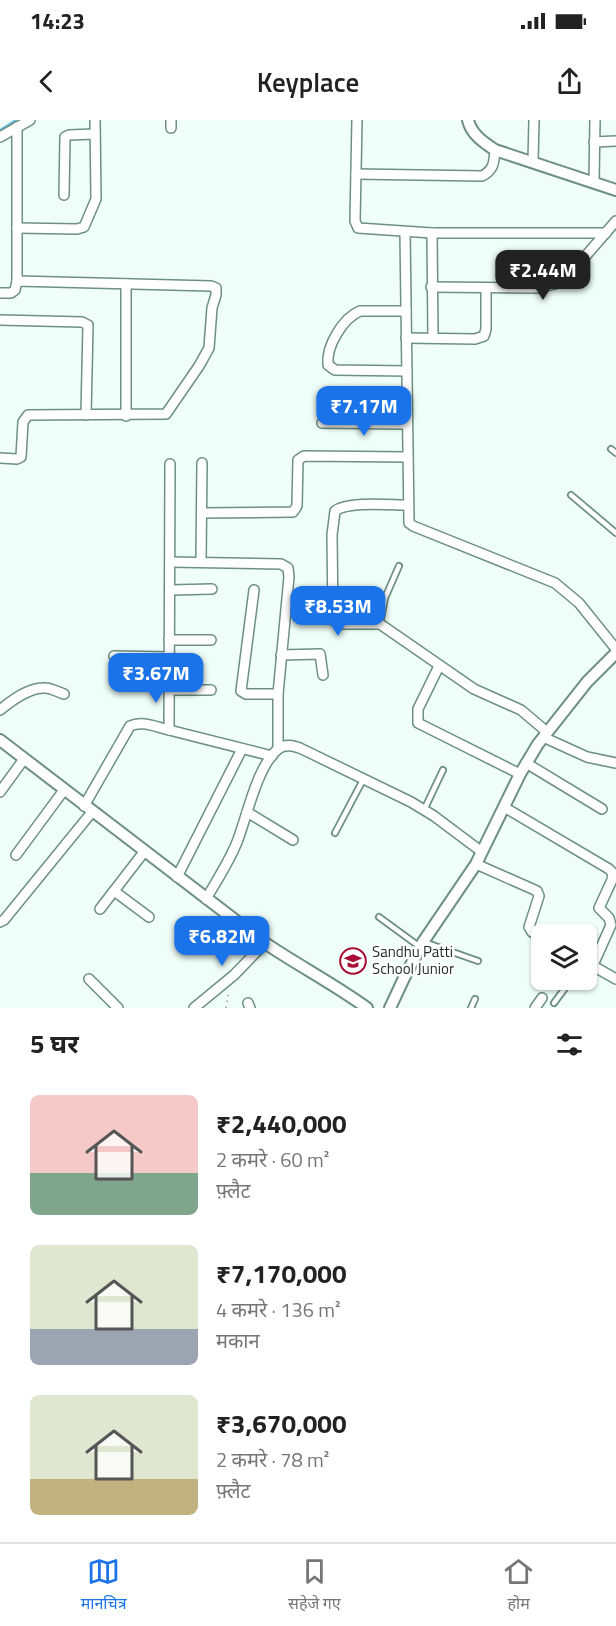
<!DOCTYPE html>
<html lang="hi">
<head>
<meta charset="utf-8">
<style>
  :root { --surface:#fff; --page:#f2f2f2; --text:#222; --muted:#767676; --line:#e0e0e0; --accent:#1a73e8 }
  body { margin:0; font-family:"Titillium Web","Noto Sans Devanagari",sans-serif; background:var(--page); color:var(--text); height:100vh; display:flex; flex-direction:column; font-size:22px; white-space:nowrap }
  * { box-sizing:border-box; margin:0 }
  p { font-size:20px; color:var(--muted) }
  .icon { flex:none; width:33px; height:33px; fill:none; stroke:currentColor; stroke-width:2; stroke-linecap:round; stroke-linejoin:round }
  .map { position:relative; height:888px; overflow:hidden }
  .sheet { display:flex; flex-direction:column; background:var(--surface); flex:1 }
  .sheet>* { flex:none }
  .controls { position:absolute; left:531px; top:804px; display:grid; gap:12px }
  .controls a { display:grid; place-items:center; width:66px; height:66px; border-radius:9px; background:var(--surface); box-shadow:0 2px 4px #0004; font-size:30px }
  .price { position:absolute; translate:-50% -51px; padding:0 14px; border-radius:12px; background:var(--accent); color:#fff; font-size:20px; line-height:39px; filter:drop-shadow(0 2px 3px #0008) }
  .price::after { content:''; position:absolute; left:50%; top:36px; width:18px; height:14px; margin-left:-9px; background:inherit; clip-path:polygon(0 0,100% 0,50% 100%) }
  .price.active { background:#222; color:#fff }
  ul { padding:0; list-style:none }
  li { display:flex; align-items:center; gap:18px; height:150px; padding:0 30px }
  li span { display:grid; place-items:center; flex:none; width:168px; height:120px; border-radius:9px; color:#555 }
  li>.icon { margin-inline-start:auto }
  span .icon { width:72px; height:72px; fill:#fffc; stroke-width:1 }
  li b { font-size:26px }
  h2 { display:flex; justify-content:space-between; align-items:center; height:72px; padding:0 30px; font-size:26px }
  .status { display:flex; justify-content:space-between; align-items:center; height:42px; padding:0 30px; background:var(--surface); direction:ltr }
  .status svg { height:16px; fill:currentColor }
  header { display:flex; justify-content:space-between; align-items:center; height:78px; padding:0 30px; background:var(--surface); font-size:27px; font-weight:600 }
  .tab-bar { display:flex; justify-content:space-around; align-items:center; height:84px; border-top:2px solid var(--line); background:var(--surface); font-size:16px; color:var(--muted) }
  .tab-bar a { display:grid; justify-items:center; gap:3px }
  .tab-bar .active { color:var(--accent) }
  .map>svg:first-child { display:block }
</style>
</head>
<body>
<div class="status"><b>14:23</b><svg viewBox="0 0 49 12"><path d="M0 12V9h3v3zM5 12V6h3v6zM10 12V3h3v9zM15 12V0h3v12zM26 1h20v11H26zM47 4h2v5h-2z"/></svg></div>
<header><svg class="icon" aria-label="back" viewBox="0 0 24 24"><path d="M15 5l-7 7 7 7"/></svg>Keyplace<svg class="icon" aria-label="share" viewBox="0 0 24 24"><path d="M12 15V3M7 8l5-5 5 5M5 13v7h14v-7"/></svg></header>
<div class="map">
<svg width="616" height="888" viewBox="0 0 616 888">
  <rect width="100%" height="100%" fill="#effef8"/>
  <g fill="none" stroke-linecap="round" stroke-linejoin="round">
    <!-- stream -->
    <polyline stroke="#62bbe6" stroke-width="2" points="0,10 16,0"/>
    <!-- service casing -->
    <g stroke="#6d9083" stroke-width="8">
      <g id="service">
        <polyline points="611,329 616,333"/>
        <polyline points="571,375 616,413"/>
        <polyline points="380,504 385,478 399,446"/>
        <polyline points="424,690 443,650"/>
        <polyline points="335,713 364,658"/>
        <polyline points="379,797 420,827"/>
        <polyline points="424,822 478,841"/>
        <polyline points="554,883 571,860"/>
        <polyline points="471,888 475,879"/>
      </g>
    </g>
    <!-- minor casing -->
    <g stroke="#6d9083" stroke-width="12">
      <g id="minor">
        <polyline points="171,0 171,8"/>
        <polyline points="357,0 355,101 358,108 432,113 606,113"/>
        <polyline points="17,7 17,161"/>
        <polyline points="0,17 30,0"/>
        <polyline points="594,22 616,21"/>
        <polyline points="533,41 534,0"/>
        <path d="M356,54L482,56C494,50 494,42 495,30"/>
        <polyline points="594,62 595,0"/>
        <polyline points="64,75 65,17 69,15 95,14"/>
        <polyline points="17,108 77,109 84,107 96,79 95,0"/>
        <polyline points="405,112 409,403 413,406 555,463 579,483 616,529"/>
        <polyline points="432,113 433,217"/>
        <polyline points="431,167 537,168 555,164 570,154 616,101"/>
        <polyline points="0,173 11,173 15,170 17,161 211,166 216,168 216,175 212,188 209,228 199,246 166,294 28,295 23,302 21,337 17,339 0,338"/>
        <path d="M406,191H360C343,198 326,226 328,245L335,250L407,251"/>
        <polyline points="0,200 82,202 88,205 86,295"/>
        <polyline points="406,218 475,219 484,216 486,209 486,168"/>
        <polyline points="126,296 126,164"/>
        <polyline points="322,303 407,304"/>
        <path d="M408,385C390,385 348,381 335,391L332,415L333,500L341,504H380L474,569L521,590L547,612"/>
        <polyline points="202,393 293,392 297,386 298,340 304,336 408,337"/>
        <polyline points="201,441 202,343"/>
        <polyline points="170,442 281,444 288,448 289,457 278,574 278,629"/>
        <polyline points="170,470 212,469"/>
        <polyline points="254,470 241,571 246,574 278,574"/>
        <polyline points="169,520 211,520"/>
        <polyline points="281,535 320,534 323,555"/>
        <polyline points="114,536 169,537"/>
        <polyline points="439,546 418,589 418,603 520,654"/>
        <polyline points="170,570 211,570"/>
        <path d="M0,590C11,581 29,567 45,568C51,568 58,572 64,574"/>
        <polyline points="169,610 272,636"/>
        <polyline points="543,617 587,637 616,643"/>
        <polyline points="526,643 602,689"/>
        <polyline points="0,672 24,639"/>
        <path d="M84,686L130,606C142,600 156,607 169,610L170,344"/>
        <polyline points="504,687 609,749 613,753 612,760 599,788 609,798 611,805 593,845"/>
        <polyline points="247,692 293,720"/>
        <polyline points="16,735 64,670"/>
        <polyline points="476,744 537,771 539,776 529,807 532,812 542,818"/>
        <polyline points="177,757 242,629"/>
        <polyline points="114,771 149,797"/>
        <path d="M206,779C217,760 229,742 237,722C247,697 257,646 278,629C286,623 296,626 304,630L411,682L434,696L482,732"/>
        <polyline points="100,789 144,732"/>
        <polyline points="0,802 4,800 92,692"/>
        <polyline points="586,842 616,859"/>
        <polyline points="89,859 118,888"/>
        <polyline points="248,883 250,888"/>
        <polyline points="194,888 234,855 265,823"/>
        <polyline points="535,888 542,878"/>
      </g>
    </g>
    <!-- tertiary casing -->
    <g stroke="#6d9083" stroke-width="14">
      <g id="tertiary">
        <path d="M468,0C471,14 483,22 495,30L616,70"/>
        <path d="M0,620L265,823C299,846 334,864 367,888"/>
        <polyline points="390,888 404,858 423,822 476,744 520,654 538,624 587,562 616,533"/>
      </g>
    </g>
    <!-- path -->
    <polyline stroke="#8b9a94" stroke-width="1.5" stroke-dasharray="1.5 4.5" stroke-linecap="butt" points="226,888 229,871"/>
    <!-- service -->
    <use href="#service" stroke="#fff" stroke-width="4.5"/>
    <!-- minor -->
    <use href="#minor" stroke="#fff" stroke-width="9"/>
    <!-- tertiary -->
    <use href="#tertiary" stroke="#fff" stroke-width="10"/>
  </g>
  <!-- icons -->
  <defs>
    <g id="school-ring" transform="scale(1.35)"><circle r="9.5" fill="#fff" stroke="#a70d37" stroke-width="1.5"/><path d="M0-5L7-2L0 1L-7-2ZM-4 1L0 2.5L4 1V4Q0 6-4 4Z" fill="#a70d37"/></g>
  </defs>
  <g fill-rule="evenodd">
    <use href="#school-ring" x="353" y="841"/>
  </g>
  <g text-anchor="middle" stroke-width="5" stroke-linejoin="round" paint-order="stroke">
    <!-- poi labels -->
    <g font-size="15" fill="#1d2c26" stroke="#fff" text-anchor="start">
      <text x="372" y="837">Sandhu Patti<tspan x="372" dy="17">School Junior</tspan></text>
    </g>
  </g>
</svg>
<div class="controls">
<a><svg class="icon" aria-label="layers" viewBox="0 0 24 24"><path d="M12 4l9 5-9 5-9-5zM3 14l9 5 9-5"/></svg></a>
</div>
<b class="price active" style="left:543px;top:181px">₹2.44M</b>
<b class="price" style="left:364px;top:317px">₹7.17M</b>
<b class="price" style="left:338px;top:517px">₹8.53M</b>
<b class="price" style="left:156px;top:584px">₹3.67M</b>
<b class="price" style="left:222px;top:847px">₹6.82M</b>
</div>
<section class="sheet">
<h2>5 घर<svg class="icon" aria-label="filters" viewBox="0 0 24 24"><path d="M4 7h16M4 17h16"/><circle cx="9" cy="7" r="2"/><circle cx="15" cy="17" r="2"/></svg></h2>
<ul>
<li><span style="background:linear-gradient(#f6c9c9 65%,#7fa58c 0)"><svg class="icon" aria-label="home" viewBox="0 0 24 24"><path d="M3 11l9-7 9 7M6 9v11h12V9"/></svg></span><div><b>₹2,440,000</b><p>2 कमरे · 60 m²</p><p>फ़्लैट</p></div></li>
<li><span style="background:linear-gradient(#dfe7d0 70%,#9aa5b1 0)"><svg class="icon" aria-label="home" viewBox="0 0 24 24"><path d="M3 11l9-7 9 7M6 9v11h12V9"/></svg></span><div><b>₹7,170,000</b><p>4 कमरे · 136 m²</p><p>मकान</p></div></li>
<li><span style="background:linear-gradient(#dfe7d0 70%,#c2b280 0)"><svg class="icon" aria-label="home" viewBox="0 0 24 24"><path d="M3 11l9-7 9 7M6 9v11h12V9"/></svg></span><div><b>₹3,670,000</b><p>2 कमरे · 78 m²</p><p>फ़्लैट</p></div></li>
</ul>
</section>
<nav class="tab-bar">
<a class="active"><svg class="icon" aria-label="map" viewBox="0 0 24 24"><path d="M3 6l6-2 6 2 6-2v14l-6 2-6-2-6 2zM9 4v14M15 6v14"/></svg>मानचित्र</a>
<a><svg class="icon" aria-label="saved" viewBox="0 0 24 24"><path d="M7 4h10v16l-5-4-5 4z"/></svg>सहेजे गए</a>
<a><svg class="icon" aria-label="home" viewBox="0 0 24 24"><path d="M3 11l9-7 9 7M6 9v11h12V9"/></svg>होम</a>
</nav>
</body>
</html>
